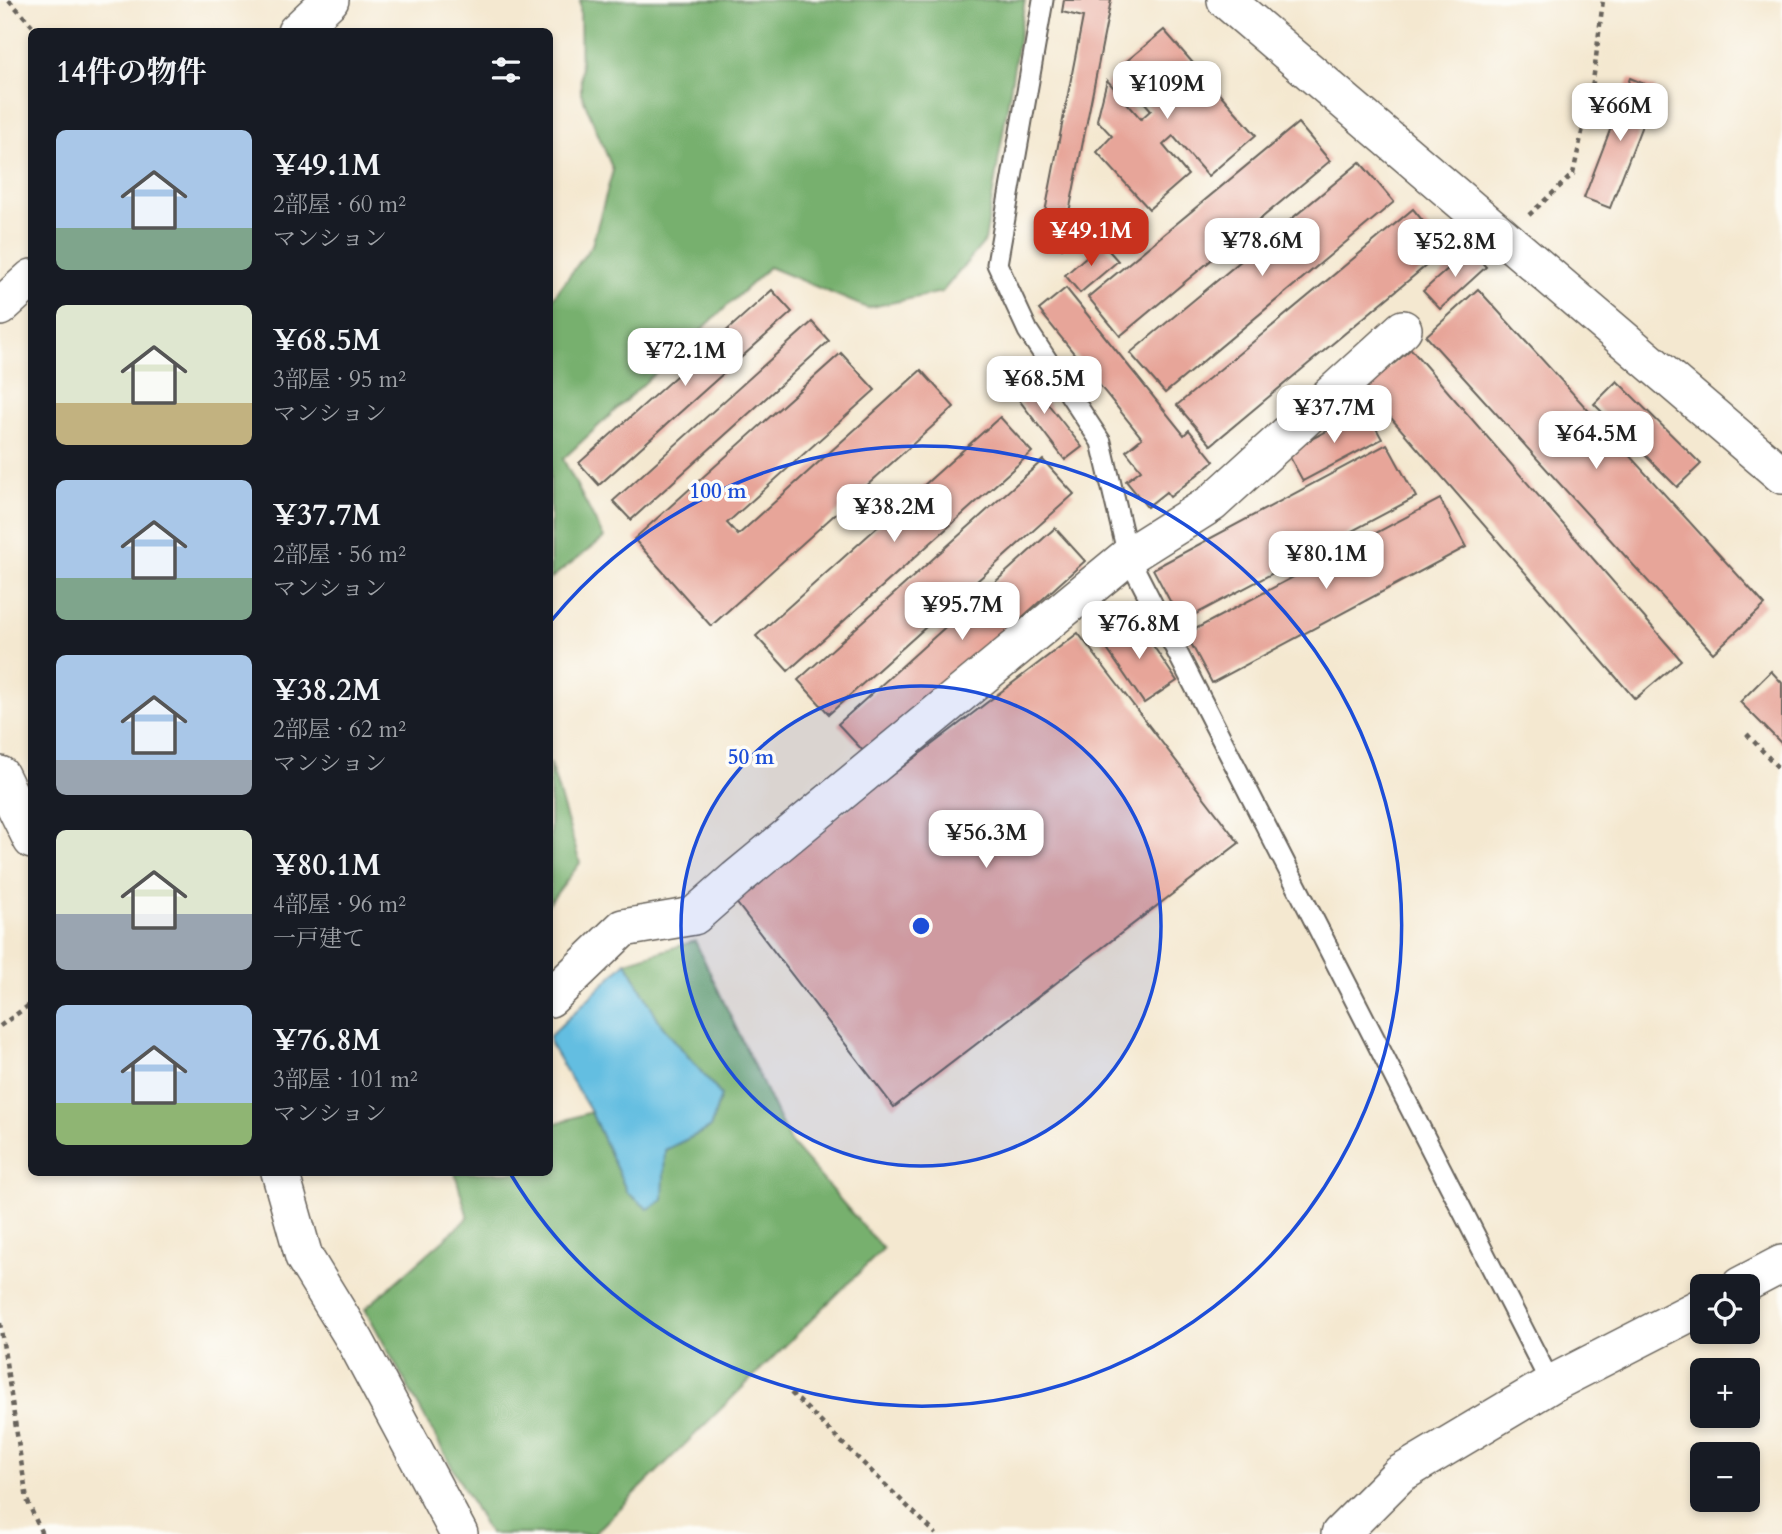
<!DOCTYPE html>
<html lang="ja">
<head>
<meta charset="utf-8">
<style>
  :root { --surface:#171b24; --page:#242831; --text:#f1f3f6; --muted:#9ea1a6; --accent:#c8321e }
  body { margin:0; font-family:Cardo,"Noto Serif JP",serif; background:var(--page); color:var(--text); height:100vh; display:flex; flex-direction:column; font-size:26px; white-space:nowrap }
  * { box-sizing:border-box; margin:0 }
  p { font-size:23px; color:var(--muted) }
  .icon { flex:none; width:38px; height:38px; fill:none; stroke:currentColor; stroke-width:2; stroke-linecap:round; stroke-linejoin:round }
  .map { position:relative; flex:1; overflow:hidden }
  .sheet { position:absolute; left:28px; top:28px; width:525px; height:1148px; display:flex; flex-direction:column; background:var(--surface); border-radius:10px; box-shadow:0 4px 10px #0003 }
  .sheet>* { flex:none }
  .controls { position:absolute; left:1690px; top:1274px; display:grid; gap:14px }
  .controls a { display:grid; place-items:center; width:70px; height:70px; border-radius:10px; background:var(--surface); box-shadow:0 4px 10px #0003; font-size:35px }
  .price { position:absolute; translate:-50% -60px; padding:0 16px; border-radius:14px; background:#fff; color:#222; font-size:23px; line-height:46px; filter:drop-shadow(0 2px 4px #0008) }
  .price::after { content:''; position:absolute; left:50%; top:42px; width:21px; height:16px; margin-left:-10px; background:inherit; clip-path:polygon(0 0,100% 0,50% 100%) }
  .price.active { background:var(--accent); color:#fff }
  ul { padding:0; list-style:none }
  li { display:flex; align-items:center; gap:21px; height:175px; padding:0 28px }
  li span { display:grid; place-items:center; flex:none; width:196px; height:140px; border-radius:10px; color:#555 }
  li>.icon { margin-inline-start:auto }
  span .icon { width:84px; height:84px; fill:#fffc; stroke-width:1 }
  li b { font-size:30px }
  h2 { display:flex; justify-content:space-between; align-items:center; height:84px; padding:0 28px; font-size:30px }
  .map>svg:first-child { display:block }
</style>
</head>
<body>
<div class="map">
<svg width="1782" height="1534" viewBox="0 0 1782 1534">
  <rect width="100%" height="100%" fill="#fdfcf7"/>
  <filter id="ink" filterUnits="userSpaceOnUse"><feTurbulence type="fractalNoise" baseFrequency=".0143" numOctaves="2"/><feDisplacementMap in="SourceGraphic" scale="14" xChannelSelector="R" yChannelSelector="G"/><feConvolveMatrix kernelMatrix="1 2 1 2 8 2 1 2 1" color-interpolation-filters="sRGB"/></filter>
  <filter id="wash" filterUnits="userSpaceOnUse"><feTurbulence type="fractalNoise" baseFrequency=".00686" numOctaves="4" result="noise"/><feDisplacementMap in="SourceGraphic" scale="28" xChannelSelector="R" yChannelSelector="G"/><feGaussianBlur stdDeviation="1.57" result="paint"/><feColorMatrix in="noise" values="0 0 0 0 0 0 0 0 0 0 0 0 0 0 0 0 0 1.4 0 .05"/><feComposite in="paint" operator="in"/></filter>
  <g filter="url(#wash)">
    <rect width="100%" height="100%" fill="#f4e8d0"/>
    <!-- forest -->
    <g fill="#77b06e" stroke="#4a6645" stroke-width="2">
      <polygon points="580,0 1025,0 985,241 942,292 867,308 769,267 563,459 604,538 550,579 550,302 592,245 613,170 581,93"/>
      <polygon points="550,763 580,863 550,902"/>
      <polygon points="695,941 790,1142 883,1249 594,1534 489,1534 365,1309 468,1218 455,1173 550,1172 550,1125 591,1112 627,1192 665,1150 710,1128 721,1095 662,1026 626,962"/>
    </g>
    <!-- water -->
    <polygon fill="#63bee1" stroke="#406d7e" stroke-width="2" points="626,962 662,1026 721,1095 710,1128 665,1150 663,1200 648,1209 627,1192 591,1112 550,1044 550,1036"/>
    <g id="blocks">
      <!-- building -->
      <g fill="#e7a599">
        <polygon points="1064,0 1111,0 1062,248 1039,243 1083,17 1062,12"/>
        <polygon points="1164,30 1256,135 1208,176 1173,136 1163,145 1188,175 1149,209 1097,152 1112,136 1097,120 1107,80 1141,119 1151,110 1116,70"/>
        <polygon points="1630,78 1656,89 1610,208 1584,198"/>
        <polygon points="1298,123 1330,161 1120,336 1088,297"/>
        <polygon points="1360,162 1394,202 1165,393 1130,353"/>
        <polygon points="1413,209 1446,249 1211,445 1177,405"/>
        <polygon points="1102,243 1118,261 1080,293 1065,275"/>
        <polygon points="1470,249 1486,267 1440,309 1423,291"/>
        <polygon points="1066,288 1184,435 1189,430 1214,461 1170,497 1166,492 1147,507 1126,481 1141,470 1126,451 1142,438 1039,310"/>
        <polygon points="1478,289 1765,605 1713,653 1426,336"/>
        <polygon points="772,290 792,312 599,485 579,463"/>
        <polygon points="812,322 829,341 631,520 613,501"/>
        <polygon points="1411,349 1681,660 1635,699 1365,388"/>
        <polygon points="841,353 875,390 727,523 738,535 921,370 954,407 711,626 634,539"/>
        <polygon points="1022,371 1082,447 1065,460 1006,383"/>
        <polygon points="1617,381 1701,464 1677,487 1594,404"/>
        <polygon points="1366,410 1382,439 1303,481 1287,452"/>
        <polygon points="1000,417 1032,452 788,671 756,636"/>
        <polygon points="1387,444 1416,497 1181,622 1153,569"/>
        <polygon points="1043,460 1074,494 829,714 798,680"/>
        <polygon points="1440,499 1466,547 1212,683 1186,634"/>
        <polygon points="1055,528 1085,561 868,756 838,724"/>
        <polygon points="1135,619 1177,681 1144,703 1102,642"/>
        <polygon points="1078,633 1239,843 894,1107 732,897"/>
        <polygon points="1771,671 1782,683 1782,744 1740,702"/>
      </g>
    </g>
  </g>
  <g filter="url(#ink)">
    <use href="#blocks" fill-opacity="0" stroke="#68635b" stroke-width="2"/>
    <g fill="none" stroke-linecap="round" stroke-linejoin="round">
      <!-- lane casing -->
      <g stroke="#68635b" stroke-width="23">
        <polyline id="lane" points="1043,0 997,264 1028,331 1101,442 1128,556 1551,1384"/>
      </g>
      <!-- street casing -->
      <g stroke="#68635b" stroke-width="40">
        <g id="street">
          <polyline points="1226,0 1782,475"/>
          <polyline points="296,32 330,0"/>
          <polyline points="0,307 32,278"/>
          <polyline points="0,775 32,840"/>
          <polyline points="550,998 623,928 694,916 736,879 1128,556 1212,503 1403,329"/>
          <polyline points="280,1172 304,1257 356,1342 459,1534"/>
          <polyline points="1740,1286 1782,1264"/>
          <polyline points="1340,1534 1400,1474 1551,1384 1703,1306"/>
        </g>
      </g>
      <!-- path -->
      <g stroke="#68635b" stroke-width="4.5" stroke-dasharray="5 5" stroke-linecap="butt">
        <polyline points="9,0 38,32"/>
        <polyline points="1529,215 1573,174 1593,82 1603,0"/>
        <polyline points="1747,734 1782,772"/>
        <polyline points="0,1026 32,1003"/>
        <polyline points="0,1323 27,1500 42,1534"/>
        <polyline points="791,1393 936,1534"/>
      </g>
      <!-- lane -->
      <use href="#lane" stroke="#fff" stroke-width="19"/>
      <!-- street -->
      <use href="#street" stroke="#fff" stroke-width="37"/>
    </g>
  </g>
  <!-- distance rings -->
  <circle cx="921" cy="926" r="240" fill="#1d4ed8" fill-opacity=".12"/>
  <g fill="none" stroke="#1d4ed8" stroke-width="3.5">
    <circle cx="921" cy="926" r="240"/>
    <path d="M551 621A480 480 0 1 1 510 1173"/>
  </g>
  <circle cx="921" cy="926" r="10" fill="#1d4ed8" stroke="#fdfcf7" stroke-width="3.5"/>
  <g font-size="21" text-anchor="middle" font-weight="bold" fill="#1d4ed8" stroke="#fdfcf7" stroke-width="7" stroke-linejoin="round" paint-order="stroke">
    <text x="718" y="498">100 m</text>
    <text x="751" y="764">50 m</text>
  </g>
</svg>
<div class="controls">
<a><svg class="icon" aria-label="locate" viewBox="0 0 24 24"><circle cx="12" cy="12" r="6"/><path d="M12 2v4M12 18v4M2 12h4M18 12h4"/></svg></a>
<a>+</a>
<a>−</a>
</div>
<b class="price" style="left:1167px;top:121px">¥109M</b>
<b class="price" style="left:1620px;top:143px">¥66M</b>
<b class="price active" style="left:1091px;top:268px">¥49.1M</b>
<b class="price" style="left:1262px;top:278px">¥78.6M</b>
<b class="price" style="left:1455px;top:279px">¥52.8M</b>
<b class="price" style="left:685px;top:388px">¥72.1M</b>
<b class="price" style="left:1044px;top:416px">¥68.5M</b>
<b class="price" style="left:1334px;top:445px">¥37.7M</b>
<b class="price" style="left:1596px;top:471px">¥64.5M</b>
<b class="price" style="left:894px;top:544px">¥38.2M</b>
<b class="price" style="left:1326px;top:591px">¥80.1M</b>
<b class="price" style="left:962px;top:642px">¥95.7M</b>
<b class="price" style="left:1139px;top:661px">¥76.8M</b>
<b class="price" style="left:986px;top:870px">¥56.3M</b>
<section class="sheet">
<h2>14件の物件<svg class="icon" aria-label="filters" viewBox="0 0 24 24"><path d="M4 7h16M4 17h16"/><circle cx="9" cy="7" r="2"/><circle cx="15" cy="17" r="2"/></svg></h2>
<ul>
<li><span style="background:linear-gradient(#a9c7e8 70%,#7fa58c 0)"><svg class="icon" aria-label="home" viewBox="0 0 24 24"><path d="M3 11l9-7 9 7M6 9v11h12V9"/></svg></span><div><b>¥49.1M</b><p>2部屋 · 60 m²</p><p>マンション</p></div></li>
<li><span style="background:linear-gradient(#dfe7d0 70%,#c2b280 0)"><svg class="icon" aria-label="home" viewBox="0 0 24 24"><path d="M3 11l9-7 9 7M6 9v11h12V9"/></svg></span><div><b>¥68.5M</b><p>3部屋 · 95 m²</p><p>マンション</p></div></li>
<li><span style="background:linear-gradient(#a9c7e8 70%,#7fa58c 0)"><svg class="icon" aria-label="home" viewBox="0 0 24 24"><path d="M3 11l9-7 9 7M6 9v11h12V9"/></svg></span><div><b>¥37.7M</b><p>2部屋 · 56 m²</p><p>マンション</p></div></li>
<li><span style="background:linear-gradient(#a9c7e8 75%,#9aa5b1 0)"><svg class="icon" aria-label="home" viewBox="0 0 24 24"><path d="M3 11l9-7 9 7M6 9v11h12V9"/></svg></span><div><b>¥38.2M</b><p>2部屋 · 62 m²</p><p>マンション</p></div></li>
<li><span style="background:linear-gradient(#dfe7d0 60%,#9aa5b1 0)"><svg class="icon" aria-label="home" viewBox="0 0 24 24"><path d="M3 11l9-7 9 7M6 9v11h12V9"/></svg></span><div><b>¥80.1M</b><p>4部屋 · 96 m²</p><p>一戸建て</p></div></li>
<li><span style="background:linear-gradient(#a9c7e8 70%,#8fb573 0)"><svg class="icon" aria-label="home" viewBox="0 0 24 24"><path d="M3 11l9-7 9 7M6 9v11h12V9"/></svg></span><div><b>¥76.8M</b><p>3部屋 · 101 m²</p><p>マンション</p></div></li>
</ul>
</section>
</div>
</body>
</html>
